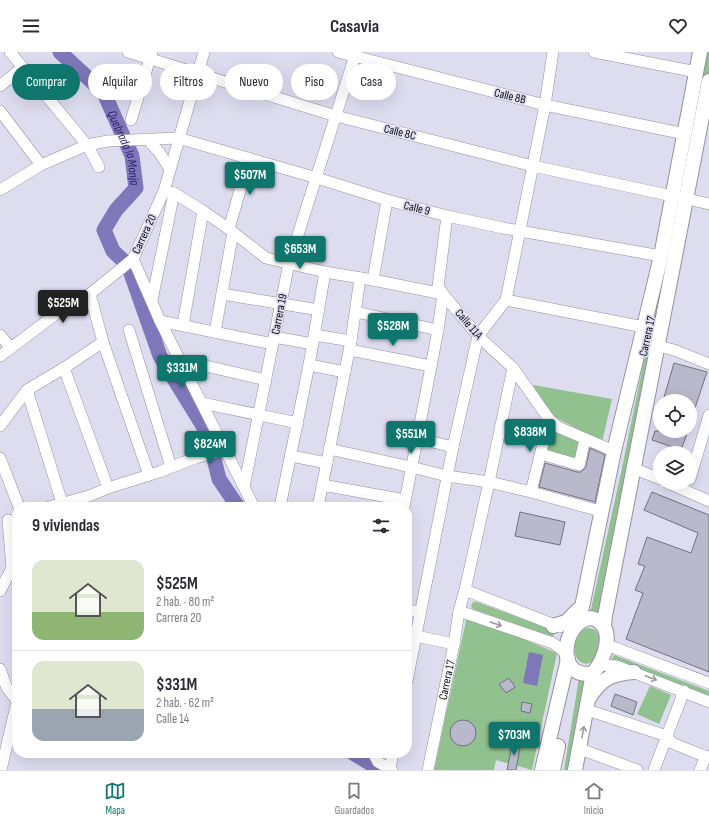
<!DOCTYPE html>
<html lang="es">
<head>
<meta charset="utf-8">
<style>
  :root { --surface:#fff; --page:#f2f2f3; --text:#2b2b33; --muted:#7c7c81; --line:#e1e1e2; --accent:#0f766e }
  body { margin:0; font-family:"Sofia Sans Condensed",sans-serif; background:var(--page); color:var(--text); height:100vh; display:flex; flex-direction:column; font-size:15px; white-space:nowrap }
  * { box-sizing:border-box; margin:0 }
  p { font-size:13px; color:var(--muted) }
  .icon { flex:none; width:22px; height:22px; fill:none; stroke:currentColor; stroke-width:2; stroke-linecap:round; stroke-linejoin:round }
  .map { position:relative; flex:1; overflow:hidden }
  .side { position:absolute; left:12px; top:450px; width:400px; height:256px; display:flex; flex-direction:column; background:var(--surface); border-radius:16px; box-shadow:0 4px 16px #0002 }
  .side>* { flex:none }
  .guide { position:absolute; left:12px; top:12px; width:400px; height:36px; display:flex; gap:8px }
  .buttons { position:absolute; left:653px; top:342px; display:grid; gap:8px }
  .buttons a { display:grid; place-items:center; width:44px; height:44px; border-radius:50%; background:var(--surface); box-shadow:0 4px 16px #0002; font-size:20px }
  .price { position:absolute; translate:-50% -34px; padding:0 9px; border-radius:4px; background:var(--accent); color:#fff; font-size:13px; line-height:26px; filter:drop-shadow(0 1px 2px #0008) }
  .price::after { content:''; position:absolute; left:50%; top:24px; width:12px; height:9px; margin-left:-6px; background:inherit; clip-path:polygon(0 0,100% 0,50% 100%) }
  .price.selected { background:#222; color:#fff }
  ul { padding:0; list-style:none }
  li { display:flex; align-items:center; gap:12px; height:100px; padding:0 20px }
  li+li { border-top:1px solid var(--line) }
  li span { display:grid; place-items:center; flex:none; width:112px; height:80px; border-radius:12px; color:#555 }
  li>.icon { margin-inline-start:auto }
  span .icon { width:48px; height:48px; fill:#fffc; stroke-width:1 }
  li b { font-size:17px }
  h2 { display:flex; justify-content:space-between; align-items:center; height:48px; padding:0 20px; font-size:17px }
  .tag { padding:0 14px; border-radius:18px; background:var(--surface); box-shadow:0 4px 16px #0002; font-size:14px; line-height:36px }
  .tag.selected { background:var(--accent); color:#fff }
  header { display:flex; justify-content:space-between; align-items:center; height:52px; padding:0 20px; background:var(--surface); font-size:18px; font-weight:700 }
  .dock { display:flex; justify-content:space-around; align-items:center; height:56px; border-top:1px solid var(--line); background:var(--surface); font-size:11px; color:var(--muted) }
  .dock a { display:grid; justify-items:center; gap:2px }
  .dock .selected { color:var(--accent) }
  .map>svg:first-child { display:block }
</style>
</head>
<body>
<header><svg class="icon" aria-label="menu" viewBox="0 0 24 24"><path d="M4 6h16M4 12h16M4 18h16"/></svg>Casavia<svg class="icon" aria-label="heart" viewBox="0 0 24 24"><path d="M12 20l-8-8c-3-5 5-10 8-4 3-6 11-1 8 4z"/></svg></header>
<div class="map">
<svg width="709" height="718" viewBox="0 0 709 718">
  <rect width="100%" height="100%" fill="#deddf0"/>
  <!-- green -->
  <g fill="#90c18e">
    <polygon points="707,0 709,0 709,23 602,565 590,562 622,416"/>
    <polygon points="533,333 612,347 602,390 551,363"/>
    <polygon points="551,374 581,389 577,408 545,400"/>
    <polygon points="473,550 477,550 555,579 552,587 473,557 471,554"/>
    <polygon points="467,564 557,601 532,718 496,708 494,718 434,718"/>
    <path d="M587,576C611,575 598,621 581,610C569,603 576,580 587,576Z"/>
    <polygon points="614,603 709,639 709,646 611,609"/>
    <polygon points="579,626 586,628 569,718 564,718"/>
    <polygon points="650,634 671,643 659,672 637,662"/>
  </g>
  <!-- water -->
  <polygon fill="#7e78ba" points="529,600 543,603 537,634 523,631"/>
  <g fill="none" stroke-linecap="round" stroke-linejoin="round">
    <!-- river -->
    <g stroke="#7e78ba" stroke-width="15">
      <path id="s1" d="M60,0L104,41L132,104L136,136L116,158L104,178L113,199L128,213L160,304L208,382L219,427L238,455"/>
      <polyline points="353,701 381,718"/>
    </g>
  </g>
  <!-- building -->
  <g fill="#b9b9cb" stroke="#717181">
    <polygon points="674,311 707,320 691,368 690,368 690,349 663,349"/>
    <polygon points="655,379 688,379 681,398 652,388"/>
    <polygon points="590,396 605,403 595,450 539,435 545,411 577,420 581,420 586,415"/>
    <polygon points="652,440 709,463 709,620 626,587 643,541 635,538 645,514 638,512 647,485 691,501 698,481 644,458"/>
    <polygon points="520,460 565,470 560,493 515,484"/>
    <polygon points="509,626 515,635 506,641 499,632"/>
    <polygon points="615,642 637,650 633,663 611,654"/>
    <polygon points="522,650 532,652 530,661 521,659"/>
    <circle cx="463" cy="681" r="13"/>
    <polygon points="513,688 521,690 516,718 507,718"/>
  </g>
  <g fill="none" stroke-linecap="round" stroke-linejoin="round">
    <!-- minor casing -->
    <g stroke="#9291a2" stroke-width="12">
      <g id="minor">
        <polyline points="10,0 87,93 99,115"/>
        <polyline points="128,0 336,64 533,114 677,145"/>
        <polyline points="338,0 545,53 685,82"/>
        <polyline points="594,0 697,20"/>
        <polyline points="0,34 23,15"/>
        <polyline points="0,59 41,113"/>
        <polyline points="131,68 152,0"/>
        <polyline points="147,87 159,100 170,117"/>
        <polyline points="0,138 41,113 87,93 108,89 178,86 317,126 387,148 447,164 503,176 661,204"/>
        <polyline points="164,139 174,141 203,159 229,177 266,206 325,220 373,228 443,242 478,284 513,316 549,367 558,375 614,399"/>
        <polyline points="692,148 709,152"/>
        <polyline points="229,177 249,106"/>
        <polyline points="133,207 160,269 254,455"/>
        <polyline points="373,228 387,148"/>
        <polyline points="90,242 103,290 149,423"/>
        <polyline points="222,242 319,258"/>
        <polyline points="152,248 174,141"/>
        <polyline points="506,248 644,275"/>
        <polyline points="356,260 438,278"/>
        <polyline points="160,269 273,292"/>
        <polyline points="183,273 203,159"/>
        <polyline points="129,278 171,415"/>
        <polyline points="215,280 233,180"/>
        <polyline points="0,283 11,296"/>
        <polyline points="315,283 351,289"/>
        <polyline points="274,285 313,292"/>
        <polyline points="662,295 674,298 709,312"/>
        <polyline points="350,298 431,314"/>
        <polyline points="0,304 56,262 90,242 133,207 164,139 204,0"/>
        <polyline points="180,308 266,328"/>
        <polyline points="309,313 345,320"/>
        <polyline points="64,316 108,436"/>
        <polyline points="27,338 62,451"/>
        <polyline points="202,351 298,371"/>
        <polyline points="0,374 27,338 64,316 103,290"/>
        <polyline points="417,386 453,395"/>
        <polyline points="329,397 411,415 447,424 489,430 531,440 600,459"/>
        <polyline points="541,402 579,413 585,387"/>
        <polyline points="291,404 327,411"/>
        <polyline points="0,406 19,455"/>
        <polyline points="633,416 660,427"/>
        <polyline points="690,427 709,363"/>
        <polyline points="668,431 709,449"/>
        <polyline points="322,433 405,448"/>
        <polyline points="244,435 289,211 356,0"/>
        <polyline points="531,440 549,367"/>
        <polyline points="49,455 89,444 108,436 159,420 195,406 225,397"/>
        <polyline points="280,455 309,313 325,220"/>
        <polyline points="318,455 351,289 360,226"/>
        <polyline points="404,455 438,278 443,242 438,235 447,164"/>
        <polyline points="465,538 560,575"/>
        <polyline points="0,539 12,516 8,468"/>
        <polyline points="407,558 420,560"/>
        <polyline points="459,559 553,591 566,601"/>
        <polyline points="416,584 454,592"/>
        <polyline points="607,593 709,631"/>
        <polyline points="600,613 617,614 709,650"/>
        <polyline points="0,617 7,636 17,649"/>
        <polyline points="407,629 453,395 478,284 506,248 545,53 553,0"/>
        <polyline points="587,658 667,684 672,691 709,706"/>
        <polyline points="580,697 637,718"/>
        <polyline points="373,701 378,710 392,718"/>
        <polyline points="390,717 393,701"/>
        <polyline points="1,718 17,650"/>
        <path id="s2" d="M428,718L454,592L459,559L465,538L489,430L513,316"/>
        <polyline points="654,718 684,639"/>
        <polyline points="700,718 706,704"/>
      </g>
    </g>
    <!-- major casing -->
    <g stroke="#9291a2" stroke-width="16">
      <g id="major">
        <path d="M591,566C617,572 606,607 593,621C554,629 562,568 591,566Z"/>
        <polyline points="553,574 566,570 578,558"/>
        <polyline points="576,574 582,555 614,399 661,204 700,0"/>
        <polyline points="604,574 605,564 709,29"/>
        <path d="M589,646C602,626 611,622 634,620"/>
        <polyline points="542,718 568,607"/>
        <polyline points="553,718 558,694"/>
        <polyline points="575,718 593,621"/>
      </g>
    </g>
    <!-- minor -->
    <use href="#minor" stroke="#fff" stroke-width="11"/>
    <!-- major -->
    <use href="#major" stroke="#fff" stroke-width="14"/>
  </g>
  <!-- one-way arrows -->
  <defs><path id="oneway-shaft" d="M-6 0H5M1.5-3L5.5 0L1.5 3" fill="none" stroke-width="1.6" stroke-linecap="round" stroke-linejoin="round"/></defs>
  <g stroke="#9d9da0">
    <use href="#oneway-shaft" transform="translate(496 572) rotate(19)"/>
    <use href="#oneway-shaft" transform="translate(651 626) rotate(21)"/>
    <use href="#oneway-shaft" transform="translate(583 680) rotate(-80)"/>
  </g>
  <g text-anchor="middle" stroke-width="3.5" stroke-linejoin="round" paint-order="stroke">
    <!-- street labels -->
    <g font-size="12" fill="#0b0b11" stroke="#deddf0">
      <text transform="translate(510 44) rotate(14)" y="4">Calle 8B</text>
      <text transform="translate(400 80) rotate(14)" y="4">Calle 8C</text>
      <text transform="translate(417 156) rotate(14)" y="4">Calle 9</text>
      <text transform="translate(144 182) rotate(-65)" y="4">Carrera 20</text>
      <text transform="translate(279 262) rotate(-79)" y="4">Carrera 19</text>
      <text transform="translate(469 272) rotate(49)" y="4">Calle 11A</text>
      <text transform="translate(647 284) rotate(-78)" y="4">Carrera 17</text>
      <text dy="4" stroke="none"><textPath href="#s2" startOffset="92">Carrera 17</textPath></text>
    </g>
    <!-- water labels -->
    <g font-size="13" font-style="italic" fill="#301d6c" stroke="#deddf0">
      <text dy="5" stroke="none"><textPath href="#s1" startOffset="119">Quebrada la Monja</textPath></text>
    </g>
  </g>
</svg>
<div class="buttons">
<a><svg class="icon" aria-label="locate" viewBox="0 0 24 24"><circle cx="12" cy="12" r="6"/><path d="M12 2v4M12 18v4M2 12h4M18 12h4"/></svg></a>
<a><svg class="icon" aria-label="layers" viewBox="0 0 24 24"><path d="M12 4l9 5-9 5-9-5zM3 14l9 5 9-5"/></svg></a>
</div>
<b class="price" style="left:250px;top:144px">$507M</b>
<b class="price" style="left:300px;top:218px">$653M</b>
<b class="price selected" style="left:63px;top:272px">$525M</b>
<b class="price" style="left:393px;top:295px">$528M</b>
<b class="price" style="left:182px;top:337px">$331M</b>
<b class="price" style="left:530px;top:401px">$838M</b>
<b class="price" style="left:411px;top:403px">$551M</b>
<b class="price" style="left:210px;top:413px">$824M</b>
<b class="price" style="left:514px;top:704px">$703M</b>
<div class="guide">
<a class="tag selected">Comprar</a>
<a class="tag">Alquilar</a>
<a class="tag">Filtros</a>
<a class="tag">Nuevo</a>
<a class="tag">Piso</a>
<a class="tag">Casa</a>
</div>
<section class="side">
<h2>9 viviendas<svg class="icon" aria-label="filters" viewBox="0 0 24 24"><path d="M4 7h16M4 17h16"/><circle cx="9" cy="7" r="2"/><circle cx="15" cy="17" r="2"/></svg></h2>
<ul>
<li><span style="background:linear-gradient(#dfe7d0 65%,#8fb573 0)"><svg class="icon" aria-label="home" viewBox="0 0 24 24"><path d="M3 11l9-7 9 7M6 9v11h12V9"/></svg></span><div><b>$525M</b><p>2 hab. · 80 m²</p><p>Carrera 20</p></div></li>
<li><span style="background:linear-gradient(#dfe7d0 60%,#9aa5b1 0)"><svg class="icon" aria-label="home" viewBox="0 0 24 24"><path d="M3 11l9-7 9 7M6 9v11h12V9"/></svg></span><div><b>$331M</b><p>2 hab. · 62 m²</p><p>Calle 14</p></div></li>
</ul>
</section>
</div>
<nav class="dock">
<a class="selected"><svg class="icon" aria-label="map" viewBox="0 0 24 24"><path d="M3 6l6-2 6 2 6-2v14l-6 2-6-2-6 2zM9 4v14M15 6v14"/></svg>Mapa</a>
<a><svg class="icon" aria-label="saved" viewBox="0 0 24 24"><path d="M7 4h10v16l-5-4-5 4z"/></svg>Guardados</a>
<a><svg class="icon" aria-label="home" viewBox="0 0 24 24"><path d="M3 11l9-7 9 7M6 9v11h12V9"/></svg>Inicio</a>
</nav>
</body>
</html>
